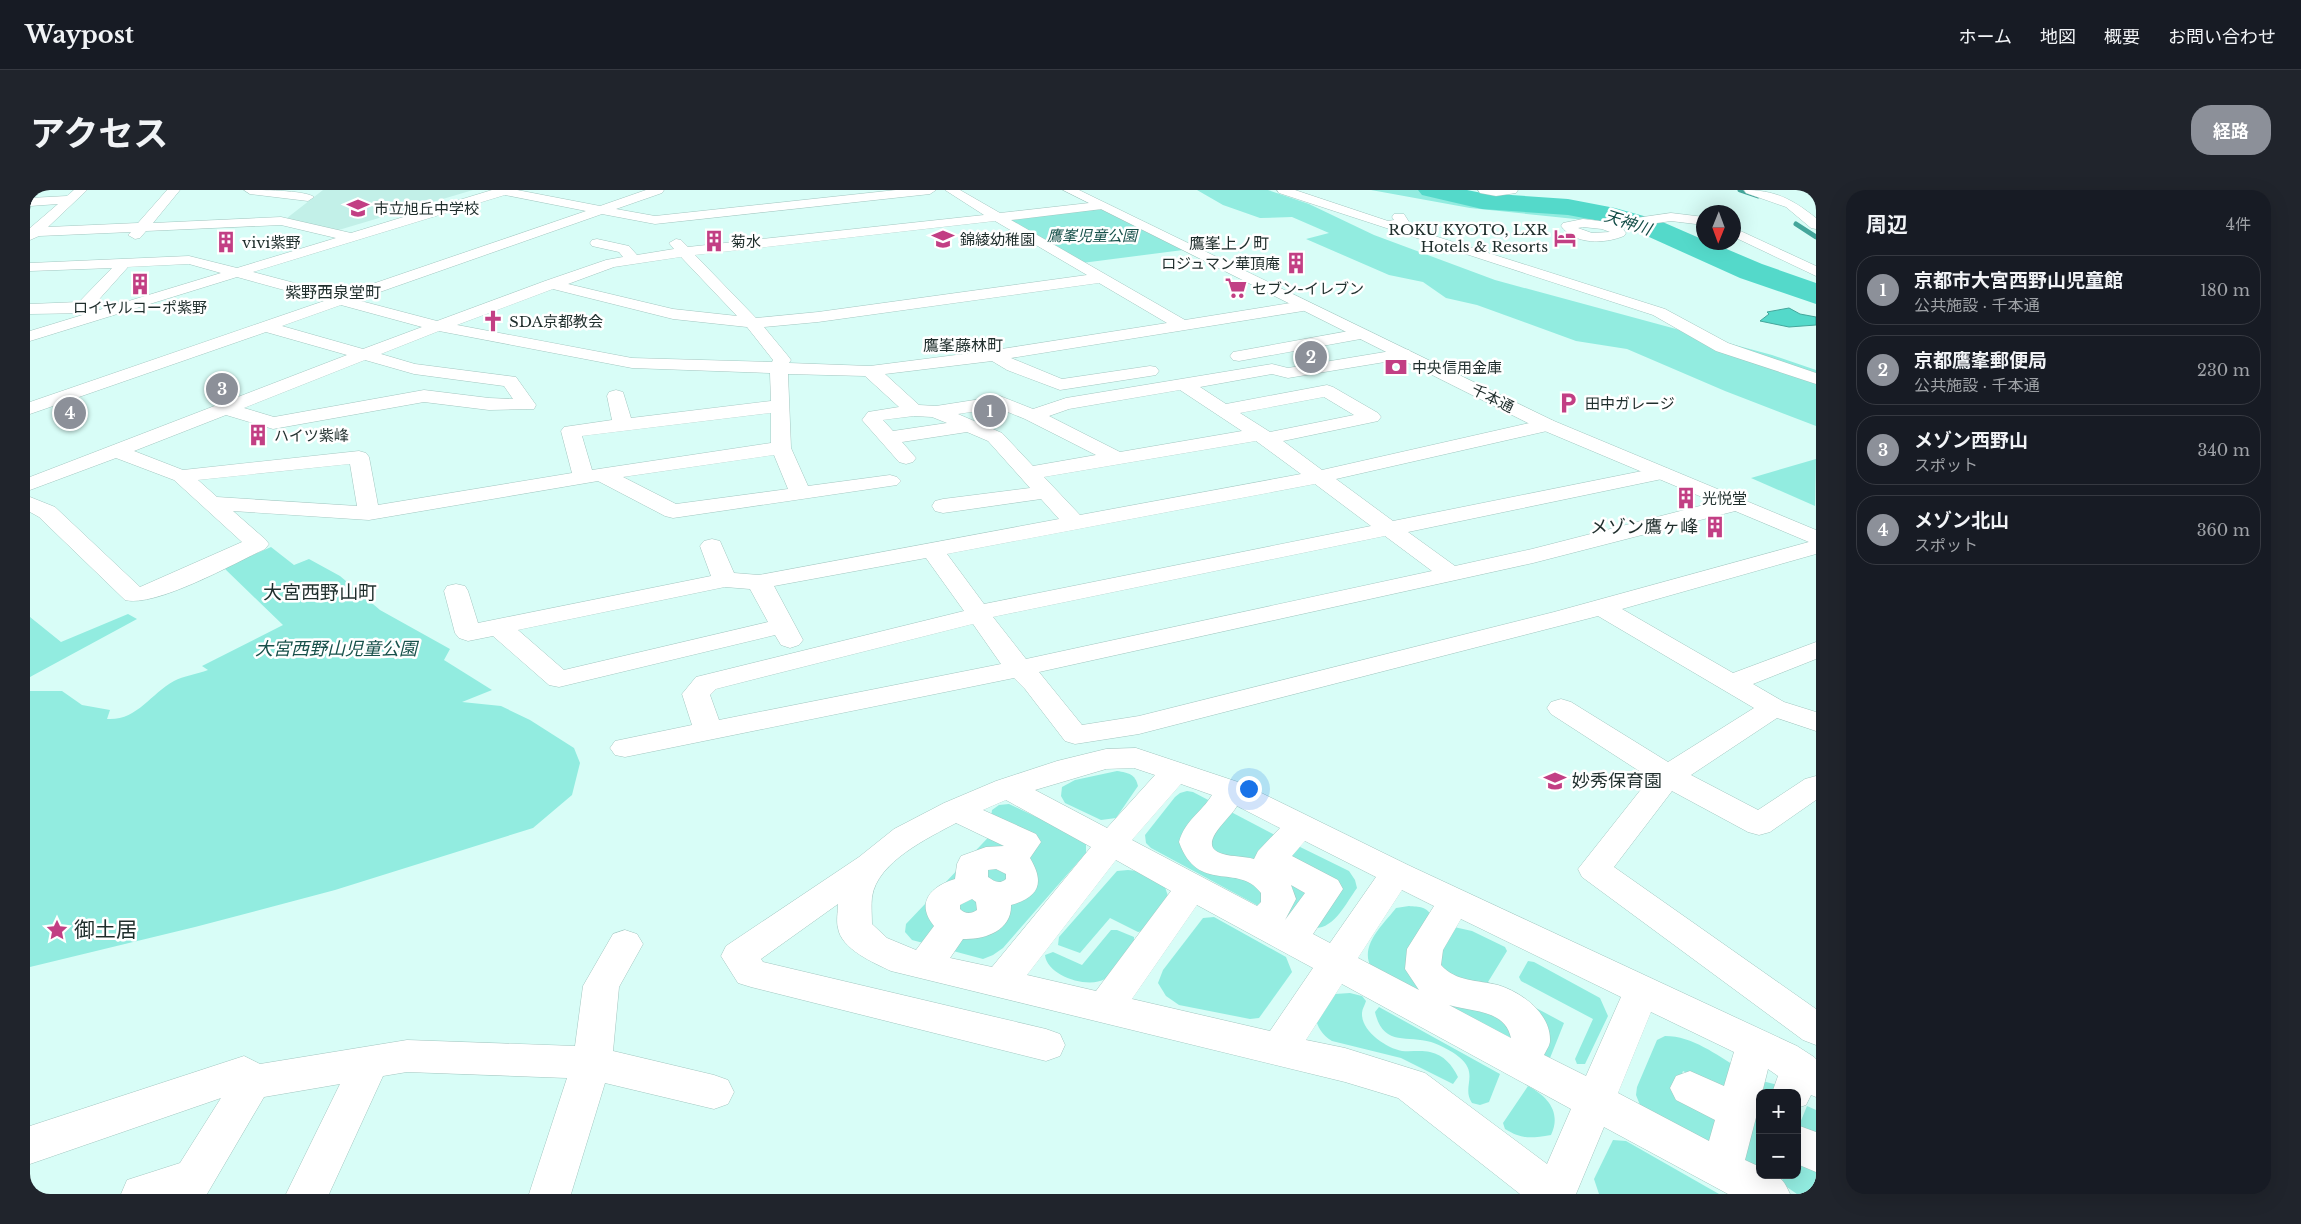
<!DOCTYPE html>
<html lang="ja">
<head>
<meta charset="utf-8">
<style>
	:root { --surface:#171b24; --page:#20242c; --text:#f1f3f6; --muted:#9ea1a6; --line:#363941; --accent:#8c9099 }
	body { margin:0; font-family:"Libre Baskerville","Noto Sans JP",serif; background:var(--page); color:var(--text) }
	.controls { position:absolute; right:15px; bottom:15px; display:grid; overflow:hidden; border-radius:10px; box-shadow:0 5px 20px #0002 }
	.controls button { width:45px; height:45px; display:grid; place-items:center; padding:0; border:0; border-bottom:1px solid var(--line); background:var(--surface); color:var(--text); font:25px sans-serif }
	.compass { position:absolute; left:1666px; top:15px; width:45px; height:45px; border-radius:50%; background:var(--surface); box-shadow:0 5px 20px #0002; rotate:181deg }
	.you { position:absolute; left:1218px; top:598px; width:18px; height:18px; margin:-12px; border:4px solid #fff; border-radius:50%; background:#1a73e8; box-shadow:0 0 0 8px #1a73e833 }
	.badge { display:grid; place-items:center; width:32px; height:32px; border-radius:50%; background:var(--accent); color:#fff; font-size:16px; font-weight:700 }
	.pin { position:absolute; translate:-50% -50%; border:2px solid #fff; box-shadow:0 1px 5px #0006 }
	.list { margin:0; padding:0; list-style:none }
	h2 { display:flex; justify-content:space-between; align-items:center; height:65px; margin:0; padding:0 20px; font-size:21px }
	h2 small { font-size:16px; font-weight:400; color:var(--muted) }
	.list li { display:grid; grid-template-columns:32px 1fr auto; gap:15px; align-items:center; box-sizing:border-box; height:70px; margin:0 10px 10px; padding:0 10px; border:1px solid var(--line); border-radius:20px }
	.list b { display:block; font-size:19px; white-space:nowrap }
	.list p { margin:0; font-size:16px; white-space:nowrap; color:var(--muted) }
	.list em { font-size:16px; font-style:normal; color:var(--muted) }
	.map { position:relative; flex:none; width:1786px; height:1004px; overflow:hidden; border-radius:20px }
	header { display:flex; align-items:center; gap:30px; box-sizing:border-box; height:70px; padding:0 25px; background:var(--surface); border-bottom:1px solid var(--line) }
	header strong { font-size:24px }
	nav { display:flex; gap:28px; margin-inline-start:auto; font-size:18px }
	.intro { display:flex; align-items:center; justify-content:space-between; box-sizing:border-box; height:120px; padding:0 30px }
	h1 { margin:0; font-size:35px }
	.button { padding:12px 22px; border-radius:20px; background:var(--accent); color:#fff; font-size:18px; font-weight:700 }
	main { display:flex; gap:30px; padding:0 30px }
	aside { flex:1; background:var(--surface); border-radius:20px; box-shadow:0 5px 20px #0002 }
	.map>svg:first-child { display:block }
	.built { fill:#c2f0e8 }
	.green { fill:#92ece0 }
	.water { fill:#54d9ca; stroke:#44a69b }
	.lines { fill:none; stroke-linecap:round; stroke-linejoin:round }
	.stream { stroke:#44a69b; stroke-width:5 }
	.river { fill:#54d9ca; fill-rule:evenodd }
	.minor-casing { stroke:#a3c7c1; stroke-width:1 }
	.major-casing { stroke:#a3c7c1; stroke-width:1 }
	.minor { fill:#fff; fill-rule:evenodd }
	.major { fill:#fff; fill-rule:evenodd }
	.labels { text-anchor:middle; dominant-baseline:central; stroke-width:5; stroke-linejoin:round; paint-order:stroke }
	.far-poi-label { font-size:15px; fill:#1f2e2c; stroke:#fff; text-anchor:start }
	.far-park-label { font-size:15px; font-style:italic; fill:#18514b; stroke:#fff }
	.far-street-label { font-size:15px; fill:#1f2e2c; stroke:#fff }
	.far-water-label { font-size:16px; font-style:italic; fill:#124c46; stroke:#fff }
	.far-neighbourhood-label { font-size:16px; fill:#1f2e2c; stroke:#fff }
	.poi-label { font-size:18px; fill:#1f2e2c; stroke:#fff; text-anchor:end }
	.park-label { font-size:18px; font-style:italic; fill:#18514b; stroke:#fff }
	.neighbourhood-label { font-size:19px; fill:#1f2e2c; stroke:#fff }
	.near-poi-label { font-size:21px; fill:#1f2e2c; stroke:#fff; text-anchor:start }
</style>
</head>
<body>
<header>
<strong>Waypost</strong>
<nav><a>ホーム</a><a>地図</a><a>概要</a><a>お問い合わせ</a></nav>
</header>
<div class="intro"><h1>アクセス</h1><a class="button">経路</a></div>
<main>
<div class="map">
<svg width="1786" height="1004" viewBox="0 0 1786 1004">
	<rect width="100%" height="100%" fill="#d8fdf7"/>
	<!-- built -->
	<polygon class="built" points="293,0 443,0 302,42 257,28"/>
	<!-- green -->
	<g class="green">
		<polygon points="1167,0 1238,0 1279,14 1344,45 1465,90 1742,165 1786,180 1786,236 1695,201 1597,159 1546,151 1447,115 1416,108 1393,92 1359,85 1276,49 1299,43 1262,27 1230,28 1193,15"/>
		<polygon points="1341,0 1392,0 1448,12 1535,18 1565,28 1555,30 1440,18"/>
		<polygon points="1061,19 1073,20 1153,60 1052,73 978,29"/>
		<polygon points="1786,269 1785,316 1721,288"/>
		<path d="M241 357 264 375 279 369 310 386 350 420 420 459 414 470 462 500 432 512 471 516 500 530 544 558 550 573 542 605 503 638 305 700 165 737 0 777V501H32L52 515 80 520 77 529C107 531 120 504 144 491 153 486 167 484 178 480L172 476 253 435 194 378Z"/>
		<polygon points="98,424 107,429 0,487 0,427 31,452"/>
		<path d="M1087 581C1099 583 1105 584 1108 596L1086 628 1071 630 1035 613 1031 606 1032 597 1045 590Z"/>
		<polygon points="1157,601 1163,602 1245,645 1281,698 1260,733 1121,658 1116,653 1115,645 1145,607 1150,603"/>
		<polygon points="979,614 1044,645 1056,654 1056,663 973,758 963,765 953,769 882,750 875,742 876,734 970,635 961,628 962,620 969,615"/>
		<path d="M1262 653 1319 681 1325 690 1327 698C1316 713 1304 740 1283 738L1310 700 1250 669Z"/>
		<polygon points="1098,680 1107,681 1135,697 1138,706 1113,741 1108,742 1080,728 1050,763 1028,755 1029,747 1087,681"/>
		<path d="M1379 716C1389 717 1397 716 1402 727L1380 767 1469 818 1485 852 1341 777C1329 755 1354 734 1366 718Z"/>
		<polygon points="1184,727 1256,767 1262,782 1229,828 1220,829 1149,815 1136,806 1128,793 1133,780 1173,728"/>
		<polygon points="1424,737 1442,741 1475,757 1477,761 1458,792 1534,833 1520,868 1512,867 1515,847 1414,790 1406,762"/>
		<path d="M1081 740H1087L1104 747V753C1096 764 1086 782 1075 789 1058 799 1017 786 1015 765L1023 762 1052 775Z"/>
		<polygon points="1498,771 1504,772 1570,808 1578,826 1555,874 1547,874 1545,869 1563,829 1491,791 1489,787"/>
		<path d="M1320 803 1332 806 1336 811C1335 815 1332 819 1332 823 1331 841 1356 858 1372 861 1381 862 1391 860 1400 862 1414 865 1422 875 1428 887L1423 894 1371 868 1302 851C1292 845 1287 837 1285 825L1305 804Z"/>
		<path d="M1349 817 1470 884 1459 912 1450 915 1442 913C1431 897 1450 884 1429 867 1422 861 1410 855 1401 852 1377 845 1353 857 1345 822Z"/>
		<path d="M1635 846C1663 846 1686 865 1709 878L1697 903 1653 881 1645 903 1691 924 1678 955 1610 915 1606 905 1607 897 1627 850Z"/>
		<polygon points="1736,892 1744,894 1749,898 1750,903 1730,903 1730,964 1725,978 1714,972 1731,893"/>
		<path d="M1498 896C1517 906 1532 922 1521 945 1501 948 1493 950 1475 939L1473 933Z"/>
		<polygon points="1777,916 1786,920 1786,953 1768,938"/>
		<polygon points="1583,950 1596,951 1689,1004 1569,1004 1564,989"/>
		<polygon points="1767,964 1786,974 1786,1004 1767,1004 1751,993 1754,985 1767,985"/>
	</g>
	<!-- water -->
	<polygon class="water" points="1759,118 1770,124 1786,127 1786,135 1759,137 1730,131 1739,124 1737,122"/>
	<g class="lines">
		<!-- stream -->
		<g class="stream">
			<polyline points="1710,0 1728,6"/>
			<polyline points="1766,34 1786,47"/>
		</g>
		<!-- river -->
		<polygon class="river" points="1388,0 1437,0 1452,3 1538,9 1585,18 1628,30 1674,50 1674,52 1680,52 1732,74 1786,93 1786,114 1710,88 1608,42 1580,33 1538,25 1452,19 1392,5"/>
		<!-- minor casing -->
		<g class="minor-casing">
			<g id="minor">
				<path d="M44 0H57L18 37 108 33 137 0H150L123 33 251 27 321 43 462 0H487L570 16 616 0H634L632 3 586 19 625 26 866 0H906L900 4 625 34 572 24 327 110 407 131 515 91 576 70 593 67 589 62 562 56 560 53 562 50 567 49 599 56 607 65 644 59 639 53 646 49 651 50 658 57 954 25 915 0H930L970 23 1068 12 1074 16 1072 19 981 30 1155 130 1273 111 1279 113 1281 116 1279 119 1273 121 981 168 1032 189 1120 176 1126 177 1129 181 1126 185 1120 186 1030 200 977 180 962 171 855 184 889 215 906 216 970 206 1003 219 1036 208 1242 174 1258 178 1373 159 1379 160 1382 164 1379 168 1258 188 1242 184 1170 197 1196 214 1297 195 1303 197 1348 223 1351 227 1348 231 1253 251 1292 280 1517 229 1524 231 1527 235 1524 239 1517 241 1306 289 1363 331 1632 277 1639 279 1642 283 1639 287 1632 289 1378 342 1425 376 1502 359 1705 307 1713 309 1716 314 1713 319 1503 373 1009 482 1052 535 1109 526 1524 422 1786 350V364L1592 419 1703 483 1786 452V469L1723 494 1754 512 1786 522V541L1747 528 1661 585 1728 620 1775 589 1786 586V610L1740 642 1729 645 1718 642 1642 601 1584 677 1786 819V855L1773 850 1552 687 1548 679 1620 588 1521 524 1517 518 1521 512 1531 509 1541 512 1638 572 1724 518 1568 426 1109 544 1045 554 1035 551 995 499 984 488 595 567 585 565 580 558 585 551 662 535 652 504 666 487 934 421 896 368 744 396 773 450 769 455 760 458 751 455 745 445 529 497 519 495 463 446 438 451 429 448 425 443 414 401 417 396 426 394 435 396 438 401 448 433 681 386 670 356 674 351 682 349 690 351 704 383 729 385 1029 329 1011 309 913 323 905 321 902 316 905 311 913 309 1000 298 958 251 937 242 872 252 886 268 883 272 876 274 869 272 832 230 838 222 869 217 835 186 758 184 761 258 778 296 860 285 867 287 871 291 867 295 643 328 635 326 568 291 339 330 203 321 235 349 239 354 235 359C205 373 125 418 95 410L9 327 0 322V307L25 317 110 397 212 352 144 290 86 268 0 300V287L317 165 236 142 0 224V212L294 111 207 87 0 151V141L59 123 0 124V114L49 112 82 78 0 81V73L159 66 207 78 306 48 251 35 116 41 110 48 105 49 98 45 101 42 9 46 0 50V38L28 14 0 16V8L37 6ZM475 5 556 21 310 105 223 82ZM965 31 1057 85 788 122 726 128 665 65ZM651 67 707 126 643 119 538 94 584 77ZM159 74 191 83 69 120 68 116 64 115 98 77ZM1069 93 1137 133 965 160 840 176 759 173 761 170 758 166 734 137 788 132ZM523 99 643 129 717 137 743 170 742 172 602 168 427 135ZM311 115 392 137 333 159 252 136ZM409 141 602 178 740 183 741 211 601 228 593 202 586 200 579 202 577 206 582 230 534 237 531 241 542 283 348 315 339 267 336 263 329 261 153 280 104 261 196 225 243 239 394 212 459 220 504 219 506 215 486 187 385 174 351 164ZM335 170 384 184 474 196 483 209 459 208 394 200 244 227 214 218ZM1150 200 1212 241 1090 262 1019 226 1039 219ZM1294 207 1324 225 1240 242 1210 223ZM968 218 995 229 1066 265 1003 276 972 243 928 224ZM741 223V253L562 280 552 246ZM884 226 902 227 917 233 863 241 853 230ZM1226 251 1271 284 1050 325 1014 287ZM744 265 758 299 646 314 593 287ZM320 274 327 316 187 307 168 290ZM1285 294 1341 336 954 414 917 364ZM1355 346 1402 381 996 469 963 427ZM695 397 720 399 738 432 534 480 488 440ZM943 434 971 474 689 530 680 505 686 499Z"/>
				<path d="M214 0C228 0 275 0 284 7L278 11 220 4Z"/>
				<polygon points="1247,0 1265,0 1358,31 1364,30 1362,27 1364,24 1374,24 1379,32 1373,36 1635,119 1698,153 1786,183 1786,194 1686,161 1623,125 1249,3"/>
				<polygon points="1448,0 1488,0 1486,3 1466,6 1450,3"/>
				<path d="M1714 0C1745 0 1762 9 1786 28V39L1781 38 1756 17 1716 3Z"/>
				<path d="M1641 23 1674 27V35L1641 31 1592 38 1596 43 1594 46C1574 54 1545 55 1531 36L1533 33 1553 29 1578 32ZM1553 37 1572 39 1580 42 1562 43 1548 38Z"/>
				<polygon points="1704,38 1786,76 1786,86 1704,47"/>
				<polygon points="1330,139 1336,140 1338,144 1336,148 1209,171 1203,170 1200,166 1203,162 1209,161"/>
				<path d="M1106 558 1211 593 1378 675 1767 856 1784 867 1786 869V907L1781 905 1776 915 1767 918V903H1742L1748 886 1738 879 1732 903H1730V912L1715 970 1730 977V985C1749 985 1752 986 1760 1004H1698L1574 937 1546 1004H1490L1368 908 1315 892 861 781C844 773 811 759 808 738 806 731 808 722 808 714L731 769 733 772 1016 839 1030 844 1035 855 1030 866 1016 871 721 797 708 793 691 766 696 756 829 667 864 639 914 613 966 591 1027 571 1076 559ZM1104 578 1125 585 1077 638 1005 600 1076 579ZM1151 594 1182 605C1171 623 1155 630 1149 652 1168 705 1208 672 1231 703V712L1227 716 1102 650ZM976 610 1061 657 962 777 920 768 933 749C954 750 982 741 981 715 1009 707 1015 693 1000 668L1011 652 1006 644 953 620ZM1207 616 1250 638 1228 661 1224 669C1214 666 1203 667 1193 664 1164 656 1200 629 1207 616ZM926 633 974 656 956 657 931 666 927 674 925 689C901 696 885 713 904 736L886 760 857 748 842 734C842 726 841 716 842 707 847 672 898 648 926 633ZM1275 651 1346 687 1300 753 1283 744 1313 699 1308 690 1262 666ZM1086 670 1141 701 1066 801 997 785ZM966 679 976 684V689C969 695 964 691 958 687V680ZM1261 695 1275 703 1255 730 1266 709ZM1372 700 1404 716 1377 759 1375 779 1389 800 1328 768ZM942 709 946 712 947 720C941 724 935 724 930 719V715ZM1167 715 1283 778 1240 841 1102 809ZM1431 729 1591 807 1556 886 1514 865C1516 861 1520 855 1520 851 1521 823 1491 802 1468 795 1448 790 1426 792 1411 775L1413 760ZM1312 794 1541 919 1517 974 1395 883 1315 858 1276 850ZM1419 815C1441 822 1475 819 1481 848ZM1621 822 1704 862 1694 896 1660 881 1646 886 1640 898 1646 910 1685 930 1679 951 1588 903Z"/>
				<polygon points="595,740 607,744 613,754 589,797 583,861 684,885 698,890 704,902 698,914 684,919 575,893 541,1004 499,1004 537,888 377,882 353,886 299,1004 256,1004 310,894 234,907 177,1004 91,1004 97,990 150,973 191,908 0,974 0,936 214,866 230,874 377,850 545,856 553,796 583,744"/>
				<polygon points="1767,935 1786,942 1786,982 1767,974"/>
			</g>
		</g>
		<!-- major casing -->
		<g class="major-casing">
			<polygon id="major" points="1033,0 1049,0 1524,231 1786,340 1786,355 1510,239"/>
		</g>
		<!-- minor -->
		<use href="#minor" class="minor"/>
		<!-- major -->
		<use href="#major" class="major"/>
	</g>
	<!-- icons -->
	<defs>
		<g id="school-bare" transform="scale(1.725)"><path d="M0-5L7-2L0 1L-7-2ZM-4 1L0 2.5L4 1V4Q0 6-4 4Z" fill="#c23f84" stroke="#fff" stroke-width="2.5" paint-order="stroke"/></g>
		<g id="hotel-bare" transform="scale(1.725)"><path d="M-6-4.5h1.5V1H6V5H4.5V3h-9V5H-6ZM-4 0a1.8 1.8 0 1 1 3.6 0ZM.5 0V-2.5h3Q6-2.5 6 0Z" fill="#c23f84" stroke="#fff" stroke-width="2.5" paint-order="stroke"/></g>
		<g id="building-bare" transform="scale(1.725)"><path d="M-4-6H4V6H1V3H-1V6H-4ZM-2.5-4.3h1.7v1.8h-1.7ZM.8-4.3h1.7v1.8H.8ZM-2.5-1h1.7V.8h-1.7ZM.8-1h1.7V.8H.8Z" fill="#c23f84" stroke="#fff" stroke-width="2.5" paint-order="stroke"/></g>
		<g id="supermarket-bare" transform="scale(1.725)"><path d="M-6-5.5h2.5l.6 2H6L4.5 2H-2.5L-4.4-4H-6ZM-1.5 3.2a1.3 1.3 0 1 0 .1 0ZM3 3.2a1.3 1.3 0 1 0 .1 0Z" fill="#c23f84" stroke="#fff" stroke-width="2.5" paint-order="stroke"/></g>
		<g id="church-bare" transform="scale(1.725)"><path d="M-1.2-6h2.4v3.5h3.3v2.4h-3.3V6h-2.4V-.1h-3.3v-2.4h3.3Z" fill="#c23f84" stroke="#fff" stroke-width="2.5" paint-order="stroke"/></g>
		<g id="bank-bare" transform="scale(1.725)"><path d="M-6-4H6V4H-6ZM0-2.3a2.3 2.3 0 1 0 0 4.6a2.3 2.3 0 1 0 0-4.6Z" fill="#c23f84" stroke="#fff" stroke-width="2.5" paint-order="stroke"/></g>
		<g id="parking-bare" transform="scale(1.725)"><path d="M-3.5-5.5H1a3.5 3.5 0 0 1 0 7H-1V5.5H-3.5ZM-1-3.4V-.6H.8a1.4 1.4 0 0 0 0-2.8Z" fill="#c23f84" stroke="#fff" stroke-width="2.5" paint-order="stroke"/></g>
		<g id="sight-bare" transform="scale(1.725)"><path d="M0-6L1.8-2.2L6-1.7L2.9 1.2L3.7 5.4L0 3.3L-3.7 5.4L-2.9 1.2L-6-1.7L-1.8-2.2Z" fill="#c23f84" stroke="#fff" stroke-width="2.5" paint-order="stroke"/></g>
	</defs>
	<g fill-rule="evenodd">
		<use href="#school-bare" x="328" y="18"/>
		<use href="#hotel-bare" x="1535" y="48"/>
		<use href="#school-bare" x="913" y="49"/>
		<use href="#building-bare" x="684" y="51"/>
		<use href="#building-bare" x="196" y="52"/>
		<use href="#building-bare" x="1266" y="73"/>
		<use href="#building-bare" x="110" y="94"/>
		<use href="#supermarket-bare" x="1206" y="98"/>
		<use href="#church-bare" x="463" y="131"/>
		<use href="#bank-bare" x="1366" y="177"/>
		<use href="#parking-bare" x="1538" y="213"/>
		<use href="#building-bare" x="228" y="245"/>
		<use href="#building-bare" x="1656" y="308"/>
		<use href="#building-bare" x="1685" y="337"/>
		<use href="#school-bare" x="1525" y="591"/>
		<use href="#sight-bare" x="27" y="740"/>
	</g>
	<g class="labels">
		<!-- far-poi labels -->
		<g class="far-poi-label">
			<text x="344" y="18">市立旭丘中学校</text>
			<text x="1518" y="39" text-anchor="end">ROKU KYOTO, LXR<tspan x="1518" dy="17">Hotels &amp; Resorts</tspan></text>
			<text x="930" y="49">錦綾幼稚園</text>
			<text x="701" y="51">菊水</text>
			<text x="212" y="52">vivi紫野</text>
			<text x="1250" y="73" text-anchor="end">ロジュマン華頂庵</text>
			<text x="1222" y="98">セブン-イレブン</text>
			<text x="110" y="117" text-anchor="middle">ロイヤルコーポ紫野</text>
			<text x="479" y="131">SDA京都教会</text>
			<text x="1382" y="177">中央信用金庫</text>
			<text x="1555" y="213">田中ガレージ</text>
			<text x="244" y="245">ハイツ紫峰</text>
			<text x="1672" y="308">光悦堂</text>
		</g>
		<!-- far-park labels -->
		<g class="far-park-label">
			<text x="1062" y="45">鷹峯児童公園</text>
		</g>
		<!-- far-street labels -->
		<g class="far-street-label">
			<text transform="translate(1463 208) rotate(26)">千本通</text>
		</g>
		<!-- far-water labels -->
		<g class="far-water-label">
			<text transform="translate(1598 32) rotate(18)">天神川</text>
		</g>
		<!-- far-neighbourhood labels -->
		<g class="far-neighbourhood-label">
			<text x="1199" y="53">鷹峯上ノ町</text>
			<text x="303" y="102">紫野西泉堂町</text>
			<text x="933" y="155">鷹峯藤林町</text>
		</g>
		<!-- poi labels -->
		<g class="poi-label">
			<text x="1668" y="337">メゾン鷹ヶ峰</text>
			<text x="1542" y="591" text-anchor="start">妙秀保育園</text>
		</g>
		<!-- park labels -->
		<g class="park-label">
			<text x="306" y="459">大宮西野山児童公園</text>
		</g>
		<!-- neighbourhood labels -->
		<g class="neighbourhood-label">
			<text x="290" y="402">大宮西野山町</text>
		</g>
		<!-- near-poi labels -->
		<g class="near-poi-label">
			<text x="44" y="740">御土居</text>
		</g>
	</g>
</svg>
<div class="controls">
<button>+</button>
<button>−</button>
</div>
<svg class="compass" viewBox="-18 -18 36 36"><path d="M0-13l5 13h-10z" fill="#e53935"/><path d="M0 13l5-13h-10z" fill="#9ea1a6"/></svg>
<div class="you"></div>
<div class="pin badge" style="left:960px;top:221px">1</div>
<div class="pin badge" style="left:1281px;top:167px">2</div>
<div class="pin badge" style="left:192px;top:199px">3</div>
<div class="pin badge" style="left:40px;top:223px">4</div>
</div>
<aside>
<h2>周辺<small>4件</small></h2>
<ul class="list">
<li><span class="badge">1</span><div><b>京都市大宮西野山児童館</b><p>公共施設 · 千本通</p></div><em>180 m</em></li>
<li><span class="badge">2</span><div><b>京都鷹峯郵便局</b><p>公共施設 · 千本通</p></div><em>230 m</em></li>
<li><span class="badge">3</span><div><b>メゾン西野山</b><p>スポット</p></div><em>340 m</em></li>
<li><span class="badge">4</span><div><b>メゾン北山</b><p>スポット</p></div><em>360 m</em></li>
</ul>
</aside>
</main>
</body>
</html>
